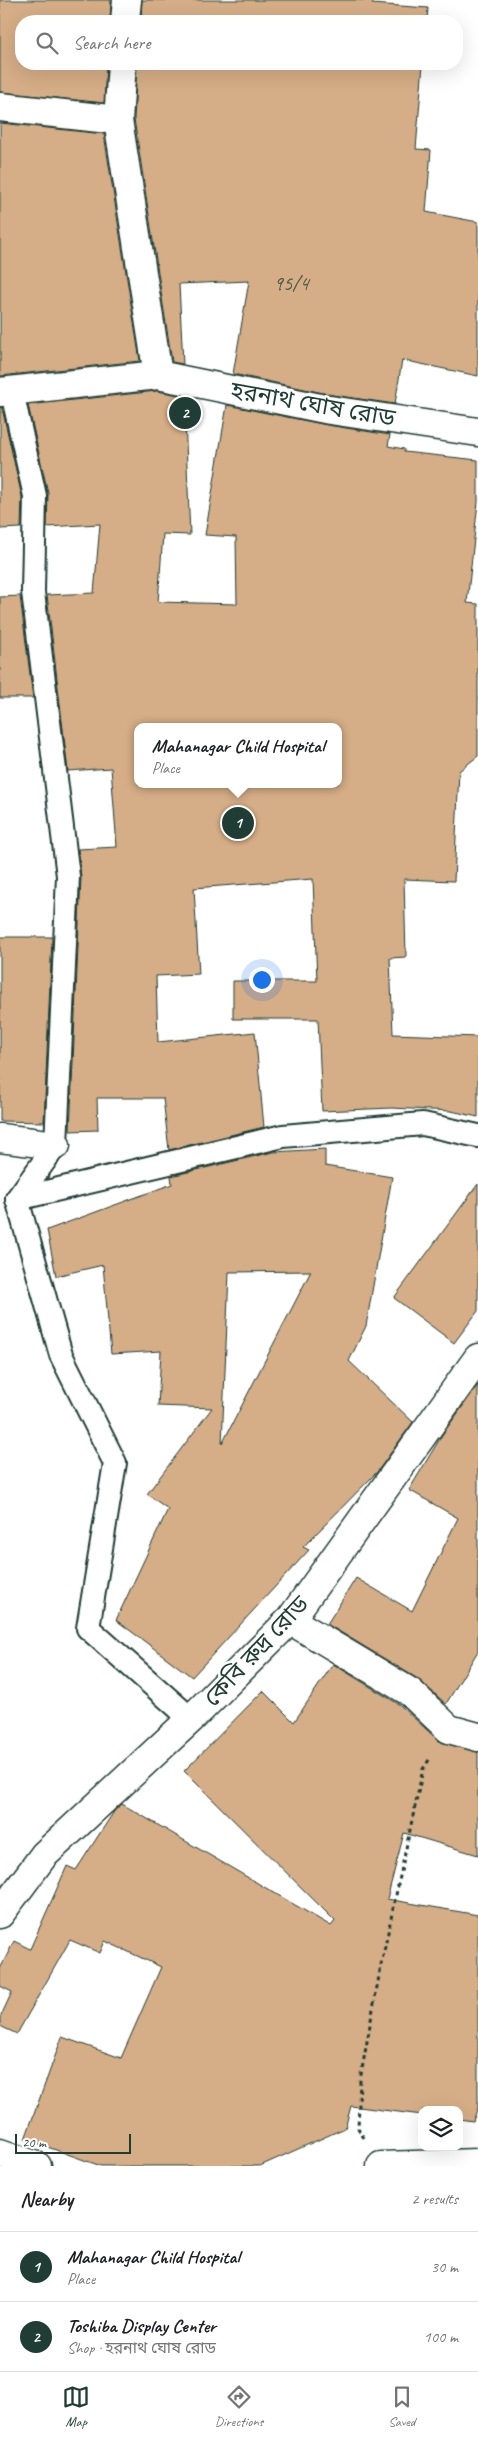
<!DOCTYPE html>
<html lang="en">
<head>
<meta charset="utf-8">
<style>
	:root { --surface:#fff; --page:#f2f2f2; --text:#202124; --muted:#757577; --line:#e0e0e0; --accent:#1f3d34 }
	body { margin:0; font-family:Caveat,"Noto Sans Bengali",sans-serif; background:var(--page); color:var(--text) }
	.controls { position:absolute; right:15px; bottom:15px; display:grid; overflow:hidden; border-radius:10px; box-shadow:0 5px 20px #0002 }
	.controls button { width:45px; height:45px; display:grid; place-items:center; padding:0; border:0; border-bottom:1px solid var(--line); background:var(--surface); color:var(--text); font:25px sans-serif }
	.scale { position:absolute; left:15px; bottom:12px; width:116px; box-sizing:border-box; padding-left:5px; border:2px solid #1f3d34; border-top:0; font-size:14px; line-height:18px; white-space:nowrap; color:#1f3d34; -webkit-text-stroke:4px #fff; paint-order:stroke }
	.you { position:absolute; left:261px; top:979px; width:18px; height:18px; margin:-12px; border:4px solid #fff; border-radius:50%; background:#1a73e8; box-shadow:0 0 0 8px #1a73e833 }
	.badge { display:grid; place-items:center; width:32px; height:32px; border-radius:50%; background:var(--accent); color:#fff; font-size:16px; font-weight:700 }
	.pin { position:absolute; translate:-50% -50%; border:2px solid #fff; box-shadow:0 1px 5px #0006 }
	.popup { position:absolute; left:134px; top:723px; width:208px; height:65px; box-sizing:border-box; display:grid; place-content:center; border-radius:10px; background:var(--surface); filter:drop-shadow(0 1px 4px #0005); font-size:16px; white-space:nowrap; color:var(--muted) }
	.popup b { font-size:19px; color:var(--text) }
	.popup::after { content:''; position:absolute; left:50%; top:100%; margin-left:-10px; border:10px solid transparent; border-top-color:var(--surface) }
	.list { margin:0; padding:0; list-style:none }
	h2 { display:flex; justify-content:space-between; align-items:center; height:65px; margin:0; padding:0 20px; font-size:21px }
	h2 small { font-size:16px; font-weight:400; color:var(--muted) }
	.list li { display:grid; grid-template-columns:32px 1fr auto; gap:15px; align-items:center; box-sizing:border-box; height:70px; padding:0 20px; border-top:1px solid var(--line) }
	.list b { display:block; font-size:19px; white-space:nowrap }
	.list p { margin:0; font-size:16px; white-space:nowrap; color:var(--muted) }
	.list em { font-size:16px; font-style:normal; color:var(--muted) }
	.icon { flex:none; width:28px; height:28px; fill:none; stroke:currentColor; stroke-width:2; stroke-linecap:round; stroke-linejoin:round }
	.map { position:relative; flex:none; width:478px; height:2166px; overflow:hidden }
	.search { position:absolute; background:var(--surface); box-shadow:0 5px 20px #0002; left:15px; right:15px; top:15px; height:55px; display:flex; align-items:center; gap:12px; box-sizing:border-box; padding:0 18px; border-radius:20px; color:var(--muted); font-size:19px }
	.sheet { height:205px; background:var(--surface) }
	nav { display:flex; justify-content:space-around; align-items:center; box-sizing:border-box; height:70px; border-top:1px solid var(--line); background:var(--surface); font-size:14px; color:var(--muted) }
	nav a { display:grid; justify-items:center; gap:2px }
	nav .on { color:var(--accent) }
	.map>svg:first-child { display:block }
	.building { fill:#d5ad86; stroke:#1f3d34; fill-rule:evenodd }
	.lines { fill:none; stroke-linecap:round; stroke-linejoin:round }
	.lane-casing { stroke:#1f3d34; stroke-width:26 }
	.street-casing { stroke:#1f3d34; stroke-width:31 }
	.path { stroke:#1f3d34; stroke-width:3; stroke-dasharray:4 4; stroke-linecap:butt }
	.lane { stroke:#fff; stroke-width:22 }
	.street { stroke:#fff; stroke-width:28 }
	.labels { text-anchor:middle; dominant-baseline:central; stroke-width:5; stroke-linejoin:round; paint-order:stroke }
	.number-label { font-size:21px; fill:#4c5948 }
	.street-label { font-size:24px; fill:#1f3d34; stroke:#fff }
</style>
</head>
<body>
<div class="map">
<svg width="478" height="2166" viewBox="0 0 478 2166">
	<rect width="100%" height="100%" fill="#fff"/>
	<filter id="ink" filterUnits="userSpaceOnUse"><feTurbulence type="fractalNoise" baseFrequency=".02" numOctaves="2"/><feDisplacementMap in="SourceGraphic" scale="10" xChannelSelector="R" yChannelSelector="G"/><feConvolveMatrix kernelMatrix="1 2 1 2 8 2 1 2 1" color-interpolation-filters="sRGB"/></filter>
	<g filter="url(#ink)">
		<!-- building -->
		<g class="building">
			<polygon points="0,0 111,0 110,21 21,21 21,64 106,64 104,103 0,92"/>
			<polygon points="142,0 373,0 372,4 428,8 427,21 141,21"/>
			<polygon points="137,64 423,64 416,149 431,150 426,212 478,222 478,376 402,360 395,404 333,395 233,374 249,281 179,284 183,364 172,362 134,119"/>
			<polygon points="0,123 104,134 140,361 0,376"/>
			<path d="M157 391 184 396 190 535 163 534 158 602 237 604 236 537 205 535 227 405 327 425 390 435 388 446 404 449V452L478 460V502L467 603 478 604V756L459 771 454 881 404 879 406 957 390 958 393 1034 478 1037V1117L451 1111 392 1108 322 1111 318 1019H233V981H317L313 879 194 888 199 974 156 976 158 1042 255 1032 264 1127 169 1150 163 1098H97L98 1130 70 1131 81 877 78 849 117 847 111 768 68 771 47 595 94 593 100 524 47 527 48 493 28 405ZM138 727H338V784H138Z"/>
			<polygon points="0,407 2,408 22,497 21,528 0,529"/>
			<polygon points="20,596 33,698 0,698 0,597"/>
			<polygon points="0,937 52,937 44,1122 0,1121"/>
			<path d="M325 1149V1166L392 1177 366 1326 349 1361 413 1422 377 1472 303 1547 309 1550 192 1677 116 1620 168 1509 147 1494 212 1408 158 1406 161 1351 111 1354 103 1265 56 1276 47 1230 172 1184 171 1176 273 1152ZM311 1271 222 1444 229 1272Z"/>
			<polygon points="478,1184 478,1311 454,1343 394,1298"/>
			<polygon points="478,1385 478,1651 446,1704 418,1679 327,1624 356,1578 412,1611 458,1518 409,1490 442,1435"/>
			<polygon points="333,1664 400,1705 439,1741 478,1752 478,1855 404,1833 387,1899 478,1915 478,2107 473,2121 459,2119 459,2110 422,2110 422,2115 351,2106 345,2128 260,2166 101,2166 25,2139 62,2037 121,2058 161,1967 105,1941 100,1953 70,1940 17,2034 0,2026 0,2018 12,1992 0,1986 0,1969 14,1941 30,1949 67,1866 76,1870 115,1810 122,1804 331,1926 335,1921 184,1771 263,1691 294,1722"/>
		</g>
		<g class="lines">
			<!-- lane casing -->
			<g class="lane-casing">
				<g id="lane">
					<polyline points="12,392 35,496 33,592 68,876 56,1145 17,1199"/>
					<polyline points="17,1199 61,1355 115,1463 88,1628 191,1719"/>
					<polyline points="17,1199 283,1136 423,1124 478,1136"/>
				</g>
			</g>
			<!-- street casing -->
			<g class="street-casing">
				<g id="street">
					<polyline points="125,21 127,0"/>
					<polyline points="122,64 118,120 158,375"/>
					<polyline points="0,107 118,120"/>
					<polyline points="0,392 158,375 330,410 478,432"/>
					<polyline points="0,1138 56,1145"/>
					<polyline points="290,1620 410,1692 449,1729 478,1737"/>
					<polyline points="0,1914 44,1855 191,1719 290,1620 478,1358"/>
					<polyline points="0,2153 37,2166"/>
					<polyline points="381,2166 478,2163"/>
				</g>
			</g>
			<!-- path -->
			<polyline class="path" points="364,2138 358,2128 360,2080 381,1965 423,1769 431,1757"/>
			<!-- lane -->
			<use href="#lane" class="lane"/>
			<!-- street -->
			<use href="#street" class="street"/>
		</g>
	</g>
	<g class="labels">
		<!-- number labels -->
		<g class="number-label">
			<text x="291" y="283">95/4</text>
		</g>
		<!-- street labels -->
		<g class="street-label">
			<text transform="translate(313 404) rotate(10)">হরনাথ ঘোষ রোড</text>
			<text transform="translate(256 1651) rotate(-47)">কেবি রুদ্র রোড</text>
		</g>
	</g>
</svg>
<div class="controls">
<button><svg class="icon" aria-label="layers" viewBox="0 0 24 24"><path d="M12 4l9 5-9 5-9-5zM3 14l9 5 9-5"/></svg></button>
</div>
<div class="scale">20 m</div>
<div class="you"></div>
<div class="pin badge" style="left:238px;top:823px">1</div>
<div class="popup"><b>Mahanagar Child Hospital</b>Place</div>
<div class="pin badge" style="left:185px;top:413px">2</div>
<div class="search"><svg class="icon" aria-label="search" viewBox="0 0 24 24"><circle cx="10" cy="10" r="6"/><path d="M15 15l6 6"/></svg>Search here</div>
</div>
<section class="sheet">
<h2>Nearby<small>2 results</small></h2>
<ul class="list">
<li><span class="badge">1</span><div><b>Mahanagar Child Hospital</b><p>Place</p></div><em>30 m</em></li>
<li><span class="badge">2</span><div><b>Toshiba Display Center</b><p>Shop · হরনাথ ঘোষ রোড</p></div><em>100 m</em></li>
</ul>
</section>
<nav>
<a class="on"><svg class="icon" aria-label="map" viewBox="0 0 24 24"><path d="M3 6l6-2 6 2 6-2v14l-6 2-6-2-6 2zM9 4v14M15 6v14"/></svg>Map</a>
<a><svg class="icon" aria-label="directions" viewBox="0 0 24 24"><path d="M12 3l9 9-9 9-9-9zM9 14v-3h6M13 9l2 2-2 2"/></svg>Directions</a>
<a><svg class="icon" aria-label="saved" viewBox="0 0 24 24"><path d="M7 4h10v16l-5-4-5 4z"/></svg>Saved</a>
</nav>
</body>
</html>
